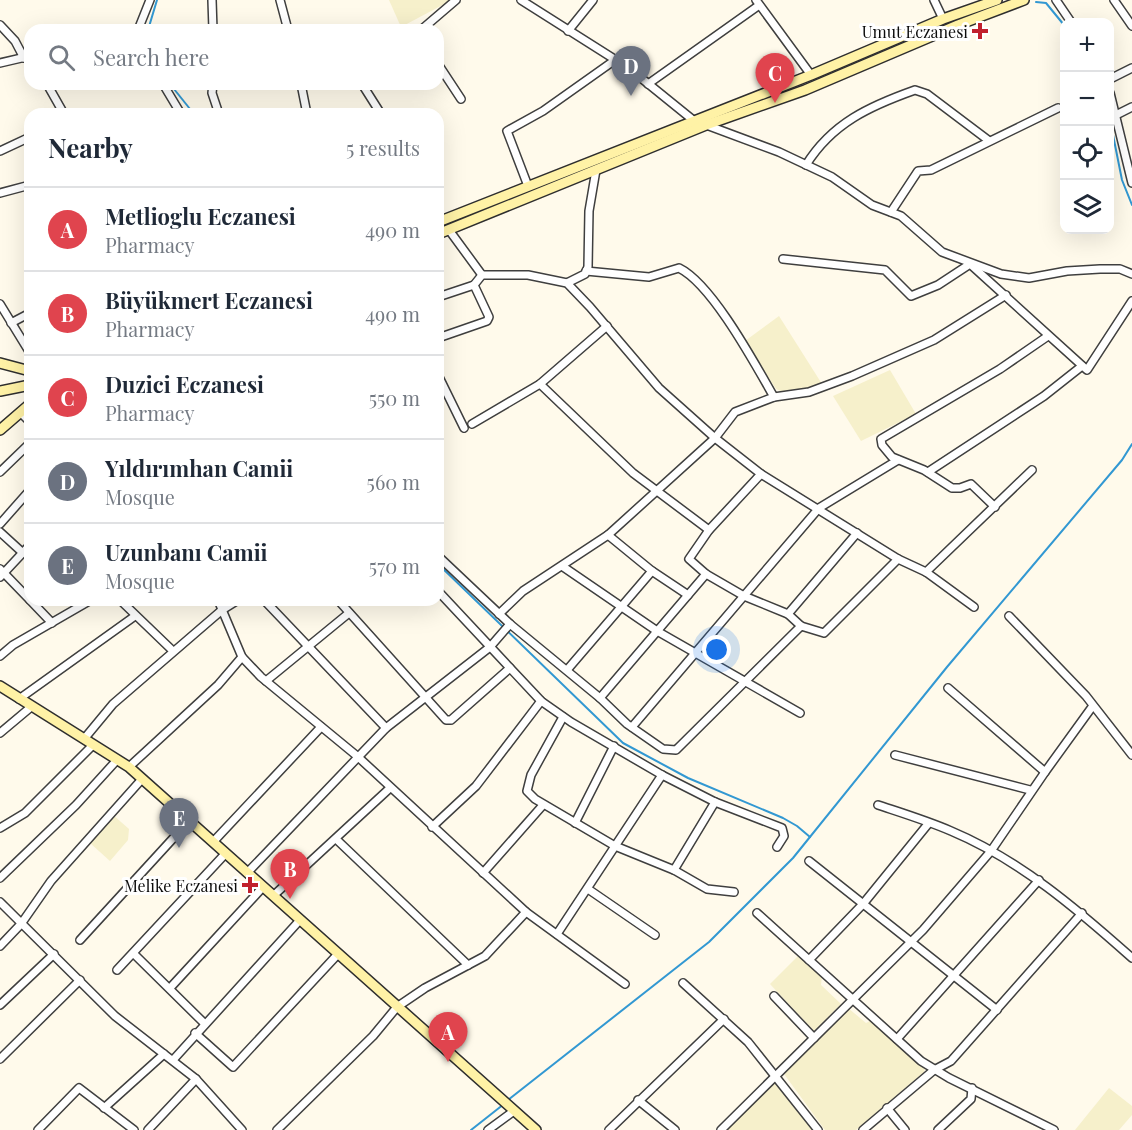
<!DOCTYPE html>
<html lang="en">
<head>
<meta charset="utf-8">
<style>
	:root { --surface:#fff; --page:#f2f2f3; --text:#1f2937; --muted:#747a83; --line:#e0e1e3; --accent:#c1202d }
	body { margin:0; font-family:"Playfair Display",serif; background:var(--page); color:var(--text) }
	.controls { position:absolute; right:18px; top:18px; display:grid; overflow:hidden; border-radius:12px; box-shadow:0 6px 24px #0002 }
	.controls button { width:54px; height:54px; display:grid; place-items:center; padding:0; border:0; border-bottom:2px solid var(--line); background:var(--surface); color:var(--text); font:30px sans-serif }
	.you { position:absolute; left:717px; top:650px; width:21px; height:21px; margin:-15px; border:4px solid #fff; border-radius:50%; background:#1a73e8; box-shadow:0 0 0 9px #1a73e833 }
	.badge { display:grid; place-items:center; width:39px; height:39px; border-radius:50%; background:var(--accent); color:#fff; font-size:20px; font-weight:700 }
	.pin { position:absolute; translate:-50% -50px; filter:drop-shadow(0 2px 3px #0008) }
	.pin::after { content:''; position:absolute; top:32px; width:21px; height:18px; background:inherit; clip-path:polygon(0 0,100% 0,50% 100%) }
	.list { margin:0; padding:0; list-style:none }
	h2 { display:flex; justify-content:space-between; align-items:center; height:78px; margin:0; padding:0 24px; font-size:26px }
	h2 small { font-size:20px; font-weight:400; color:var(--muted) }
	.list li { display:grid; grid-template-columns:39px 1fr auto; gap:18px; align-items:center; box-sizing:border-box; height:84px; padding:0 24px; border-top:2px solid var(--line) }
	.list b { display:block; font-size:22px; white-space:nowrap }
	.list p { margin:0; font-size:20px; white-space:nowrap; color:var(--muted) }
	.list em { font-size:20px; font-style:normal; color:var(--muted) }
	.icon { flex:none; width:33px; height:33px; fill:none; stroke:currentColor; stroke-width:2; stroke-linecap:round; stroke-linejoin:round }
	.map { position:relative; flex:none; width:1132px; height:1130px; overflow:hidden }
	.search { position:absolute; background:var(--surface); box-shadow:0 6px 24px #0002; left:24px; top:24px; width:420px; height:66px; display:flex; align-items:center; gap:15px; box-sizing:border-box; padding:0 21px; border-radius:18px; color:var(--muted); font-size:22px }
	.panel { position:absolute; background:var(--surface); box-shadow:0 6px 24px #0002; left:24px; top:108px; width:420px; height:498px; border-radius:18px }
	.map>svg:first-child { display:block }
	.farmland { fill:#f6f0cb }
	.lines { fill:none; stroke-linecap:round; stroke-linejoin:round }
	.stream { stroke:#3298d2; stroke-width:2 }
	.street-casing { stroke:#3f3f3f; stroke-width:10 }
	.secondary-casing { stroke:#2e2e2e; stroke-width:12 }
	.street { stroke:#fff; stroke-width:7 }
	.secondary { stroke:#fff2a6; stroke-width:9 }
	.poi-dot { fill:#c1202d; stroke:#fff; stroke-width:2 }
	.labels { text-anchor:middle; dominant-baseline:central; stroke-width:6; stroke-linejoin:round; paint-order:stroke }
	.poi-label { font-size:16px; fill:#0c0c0c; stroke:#fff; text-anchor:end }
</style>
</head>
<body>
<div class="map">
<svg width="1132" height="1130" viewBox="0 0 1132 1130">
	<rect width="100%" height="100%" fill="#fffaeb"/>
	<!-- farmland -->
	<g class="farmland">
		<polygon points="389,0 452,0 401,27"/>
		<polygon points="779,316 822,384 810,390 785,393 776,389 745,341"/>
		<polygon points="890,370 916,414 861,441 833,396"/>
		<polygon points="113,815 129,829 128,840 110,861 90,843"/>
		<polygon points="799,955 822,976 821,985 841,1004 814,1031 770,984"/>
		<polygon points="848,1008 866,1023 872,1020 925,1068 924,1072 856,1130 825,1130 784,1074"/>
		<polygon points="774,1082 778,1083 813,1130 724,1130"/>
		<polygon points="1109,1088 1132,1106 1132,1115 1119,1130 1075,1130"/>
	</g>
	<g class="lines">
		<!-- stream -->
		<g class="stream">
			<polyline points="1036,2 1046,3 1064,25"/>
			<polyline points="148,30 157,0"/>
			<polyline points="170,84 194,114"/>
			<polyline points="1110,120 1122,180 1132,205"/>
			<polyline points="438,564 623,743 688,778 783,818 797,826 810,837"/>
			<polyline points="508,1100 709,942 793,858 947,667 1122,460 1132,444"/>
			<polyline points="471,1130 504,1104"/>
		</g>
		<!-- street casing -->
		<g class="street-casing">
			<g id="street">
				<polyline points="212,0 213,30"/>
				<polyline points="280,0 288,30"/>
				<polyline points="521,0 630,69 693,120 779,152 832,177 872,205 901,216 942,252 1001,274 1029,278 1067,271 1100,269 1120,269 1132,274"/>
				<polyline points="756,0 811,75"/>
				<polyline points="934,0 943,19"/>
				<polyline points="1056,0 1071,22"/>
				<polyline points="1114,0 1132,26"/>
				<polyline points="0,25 15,41 24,58"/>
				<polyline points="138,30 150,0"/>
				<polyline points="421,30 456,0"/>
				<polyline points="568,31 593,0"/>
				<polyline points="0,63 30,56"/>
				<polyline points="438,64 461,99"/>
				<polyline points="1110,79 1132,68"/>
				<polyline points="47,84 64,114"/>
				<polyline points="163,84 181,114"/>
				<polyline points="213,84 212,93 219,114"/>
				<polyline points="301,84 307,114"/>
				<polyline points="362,84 381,114"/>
				<polyline points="648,84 758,6"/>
				<polyline points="1110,93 1132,183"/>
				<polyline points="1116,115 1132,107"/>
				<polyline points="0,151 30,137"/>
				<path d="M806 165C832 123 870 106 915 90L927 94 988 140"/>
				<polyline points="528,186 507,131 543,111 615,60"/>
				<polyline points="0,193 30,185"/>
				<polyline points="891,212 918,171 931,170 1058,108"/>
				<polyline points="449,230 482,275"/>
				<polyline points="783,259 885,270 911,296 938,285 970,264 1087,370 1132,301"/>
				<path d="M586 271 649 277 679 268C712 284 755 364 774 397"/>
				<polyline points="567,283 585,274 588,267 589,211 596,170"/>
				<polyline points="438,297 474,285 482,275 528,275 567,283 590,307 659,388 715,438 761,474 898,559 926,572 974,607"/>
				<polyline points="0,304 30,353"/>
				<polyline points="11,323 30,313"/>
				<polyline points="438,338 487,321 489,317 474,285"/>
				<polyline points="438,375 464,428"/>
				<polyline points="540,384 633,473 709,530"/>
				<polyline points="21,413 30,422"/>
				<polyline points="472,424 540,384 607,326"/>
				<polyline points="0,472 30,443"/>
				<polyline points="928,472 1044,396 1082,366"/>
				<polyline points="761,474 709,530 689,559 706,574 744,596 788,614 801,626 824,633 898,559"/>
				<polyline points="995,507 971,484 960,488 952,488 924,470 892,457 882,445 881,439 1000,369 1048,336"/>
				<polyline points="0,524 30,490"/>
				<polyline points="0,532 23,553"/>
				<polyline points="608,535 652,571 688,595"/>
				<polyline points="438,556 510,624 600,698 627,724 663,749 676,750 801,626"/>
				<polyline points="562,566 657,631 800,713"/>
				<polyline points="0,569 30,600"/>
				<polyline points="926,572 1032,470"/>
				<polyline points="0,577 30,545"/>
				<polyline points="438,591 541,701 571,722 662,775 715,802 782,828 784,836 777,847"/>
				<polyline points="30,600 52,623"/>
				<polyline points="120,600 173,651"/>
				<polyline points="218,600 242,657 261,677 357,756 526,912 625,984"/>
				<polyline points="264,600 386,728"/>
				<polyline points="338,600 446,720 451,720 510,668"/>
				<polyline points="499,614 523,591 608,535 715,438 735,412 774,397 809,392 852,376 934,340 1006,295"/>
				<polyline points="788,614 857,533"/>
				<polyline points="1009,616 1086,696 1132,755"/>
				<polyline points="0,656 13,645 91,600"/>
				<polyline points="567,670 652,571"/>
				<polyline points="266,681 349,613"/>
				<polyline points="948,688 1045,772 1092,707"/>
				<polyline points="600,698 706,574"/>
				<polyline points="19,699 135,616"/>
				<polyline points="563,717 531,775 527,791 535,799 615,846 674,870 707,889 734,892"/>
				<polyline points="632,727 819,508 898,460"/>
				<polyline points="0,733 31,707"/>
				<polyline points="84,739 113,704 222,610 238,600"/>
				<polyline points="895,755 1030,790"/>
				<polyline points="129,767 218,685 242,657"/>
				<path d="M878 805C902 813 928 821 951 831 1020 860 1077 909 1132 958"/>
				<polyline points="575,823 614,746"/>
				<polyline points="432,827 476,786 541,701"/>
				<polyline points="0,828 25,813 93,745"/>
				<polyline points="336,839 468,965"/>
				<polyline points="213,842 321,727"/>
				<polyline points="809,861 997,1010"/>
				<polyline points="674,870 715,802"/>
				<polyline points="247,873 386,728 490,647 510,624"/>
				<polyline points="483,873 543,805"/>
				<polyline points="0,878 76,805 117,760"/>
				<polyline points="588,889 655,935"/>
				<polyline points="273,896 390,788"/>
				<polyline points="0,902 115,1016 196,1079 242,1130"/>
				<polyline points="757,913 921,1061 949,1078 1054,1130"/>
				<polyline points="557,934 662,775"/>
				<polyline points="80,940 189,821"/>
				<polyline points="0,946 21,924 51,881 142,779"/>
				<polyline points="134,954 204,1023"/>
				<polyline points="809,960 863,904 928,824"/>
				<polyline points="117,970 226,853"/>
				<polyline points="683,983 748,1042 818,1130"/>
				<polyline points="170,988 263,887"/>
				<polyline points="774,996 814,1038"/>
				<polyline points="0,1005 54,954"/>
				<polyline points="195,1033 233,1067 338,954"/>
				<polyline points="897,1039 1039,880"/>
				<polyline points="0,1059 80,980"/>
				<polyline points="173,1060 300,920"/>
				<polyline points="638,1100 675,1130"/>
				<polyline points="104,1108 164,1054"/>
				<polyline points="887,1108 905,1130"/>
				<polyline points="38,1130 79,1088 134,1130"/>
				<polyline points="148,1130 196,1079"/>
				<polyline points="277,1130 373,1036 397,1007 425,988 485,956 526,912"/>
				<polyline points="488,1130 514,1111"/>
				<polyline points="609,1130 724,1019"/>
				<polyline points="721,1130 923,930 991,851 1045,772"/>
				<polyline points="863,1130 934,1070 951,1061 1082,913"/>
				<polyline points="938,1130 971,1099 972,1088"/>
			</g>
		</g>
		<!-- secondary casing -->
		<g class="secondary-casing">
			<g id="secondary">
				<polyline points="438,222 811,75 943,19 997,0"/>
				<polyline points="438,234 706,125 805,90 958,25 1024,0"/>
				<polyline points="0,363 30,371"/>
				<polyline points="0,391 30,385"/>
				<polyline points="0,430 30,404"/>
				<polyline points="0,686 129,767 536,1130"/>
			</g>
		</g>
		<!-- street -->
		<use href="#street" class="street"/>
		<!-- secondary -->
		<use href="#secondary" class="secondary"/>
	</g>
	<!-- markers -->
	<g class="poi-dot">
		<path d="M977 22h6v6h6v6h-6v6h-6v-6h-6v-6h6z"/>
		<path d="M247 876h6v6h6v6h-6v6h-6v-6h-6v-6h6z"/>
	</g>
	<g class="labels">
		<!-- poi labels -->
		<g class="poi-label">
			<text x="968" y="31">Umut Eczanesi</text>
			<text x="238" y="885">Melike Eczanesi</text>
		</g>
	</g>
</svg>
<div class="controls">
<button>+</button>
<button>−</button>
<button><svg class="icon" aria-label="locate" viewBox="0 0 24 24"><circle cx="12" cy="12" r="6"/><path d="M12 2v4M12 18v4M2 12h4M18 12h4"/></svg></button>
<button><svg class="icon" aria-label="layers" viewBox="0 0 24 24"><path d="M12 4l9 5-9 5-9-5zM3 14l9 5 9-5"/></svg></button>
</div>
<div class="you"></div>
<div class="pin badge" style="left:448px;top:1062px;background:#e0444e">A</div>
<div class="pin badge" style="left:290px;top:899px;background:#e0444e">B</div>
<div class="pin badge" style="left:775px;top:103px;background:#e0444e">C</div>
<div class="pin badge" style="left:631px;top:96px;background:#6b7280">D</div>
<div class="pin badge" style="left:179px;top:848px;background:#6b7280">E</div>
<div class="search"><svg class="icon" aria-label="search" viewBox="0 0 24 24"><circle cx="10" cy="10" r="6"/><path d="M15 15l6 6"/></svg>Search here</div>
<section class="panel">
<h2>Nearby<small>5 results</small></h2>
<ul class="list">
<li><span class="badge" style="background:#e0444e">A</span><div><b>Metlioglu Eczanesi</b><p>Pharmacy</p></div><em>490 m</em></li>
<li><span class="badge" style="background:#e0444e">B</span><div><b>Büyükmert Eczanesi</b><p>Pharmacy</p></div><em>490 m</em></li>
<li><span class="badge" style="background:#e0444e">C</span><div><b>Duzici Eczanesi</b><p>Pharmacy</p></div><em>550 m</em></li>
<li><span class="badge" style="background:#6b7280">D</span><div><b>Yıldırımhan Camii</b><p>Mosque</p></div><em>560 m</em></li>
<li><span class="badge" style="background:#6b7280">E</span><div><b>Uzunbanı Camii</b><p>Mosque</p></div><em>570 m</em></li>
</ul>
</section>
</div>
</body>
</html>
